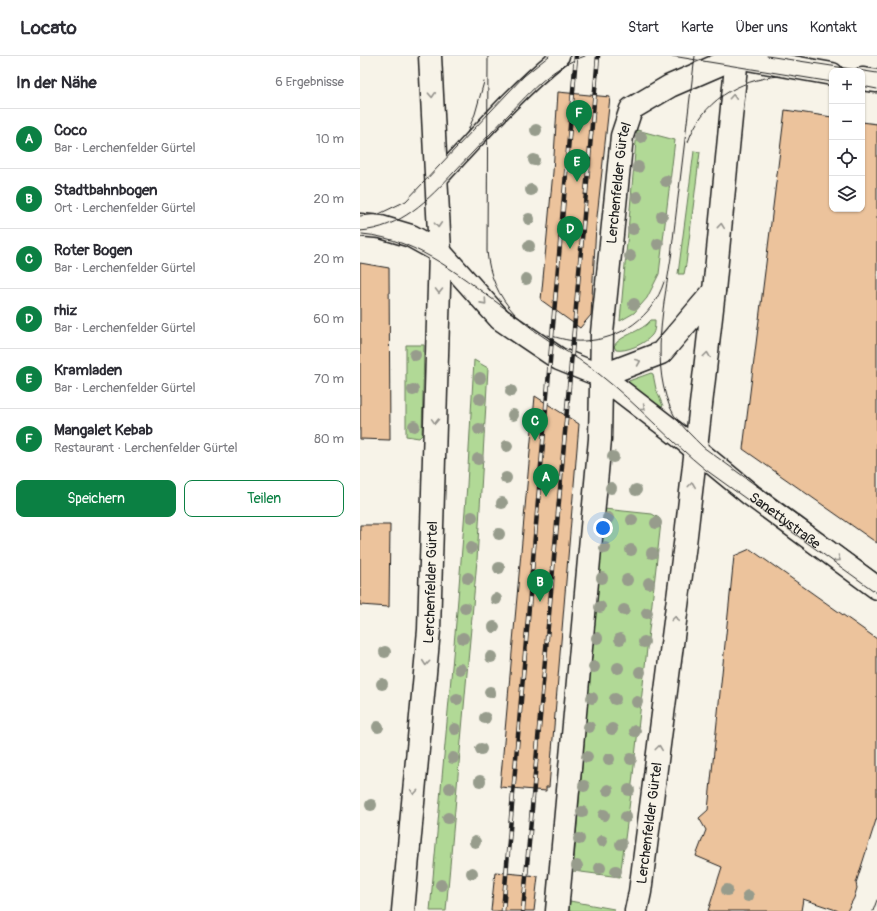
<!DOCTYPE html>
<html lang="de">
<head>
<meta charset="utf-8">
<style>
	:root { --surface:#fff; --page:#f7f7f7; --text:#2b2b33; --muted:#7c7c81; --line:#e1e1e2; --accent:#0b8043 }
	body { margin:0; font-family:Pangolin,sans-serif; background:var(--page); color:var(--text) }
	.controls { position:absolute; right:12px; top:12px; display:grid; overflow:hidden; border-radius:8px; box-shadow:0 1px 3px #0004 }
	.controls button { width:36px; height:36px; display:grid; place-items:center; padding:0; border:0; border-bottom:1px solid var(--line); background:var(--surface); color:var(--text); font:20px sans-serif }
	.you { position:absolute; left:243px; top:472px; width:14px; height:14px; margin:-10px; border:3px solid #fff; border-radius:50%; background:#1a73e8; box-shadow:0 0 0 6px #1a73e833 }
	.badge { display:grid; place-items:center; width:26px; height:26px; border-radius:50%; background:var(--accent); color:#fff; font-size:13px; font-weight:700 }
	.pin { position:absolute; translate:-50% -33px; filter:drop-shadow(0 1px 2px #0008) }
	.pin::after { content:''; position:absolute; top:21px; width:14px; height:12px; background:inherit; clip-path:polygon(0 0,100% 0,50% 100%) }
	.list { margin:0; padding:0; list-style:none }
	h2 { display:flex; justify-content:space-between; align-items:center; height:52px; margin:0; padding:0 16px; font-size:17px }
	h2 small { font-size:13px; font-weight:400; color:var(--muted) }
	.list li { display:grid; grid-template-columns:26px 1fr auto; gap:12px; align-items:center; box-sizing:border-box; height:60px; padding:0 16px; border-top:1px solid var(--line) }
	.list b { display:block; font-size:15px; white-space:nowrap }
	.list p { margin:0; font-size:13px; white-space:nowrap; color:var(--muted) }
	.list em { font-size:13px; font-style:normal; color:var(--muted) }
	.actions { display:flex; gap:8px; padding:12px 16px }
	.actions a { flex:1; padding:9px 0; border:1px solid var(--accent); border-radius:8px; text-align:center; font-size:14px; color:var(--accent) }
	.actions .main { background:var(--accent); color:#fff }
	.icon { flex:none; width:22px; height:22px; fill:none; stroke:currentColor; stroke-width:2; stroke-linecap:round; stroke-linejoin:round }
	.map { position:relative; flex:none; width:517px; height:855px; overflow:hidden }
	header { display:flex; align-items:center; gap:24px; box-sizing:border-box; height:56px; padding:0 20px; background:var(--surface); border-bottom:1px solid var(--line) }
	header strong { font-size:19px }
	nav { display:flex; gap:22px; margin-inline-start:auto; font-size:14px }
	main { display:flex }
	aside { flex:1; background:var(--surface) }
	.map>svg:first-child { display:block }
	.green { fill:#b1d996; stroke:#667a59 }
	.building { fill:#ecc39c; stroke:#1c1c1c }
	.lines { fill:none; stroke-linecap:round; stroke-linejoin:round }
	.lane-casing { stroke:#1c1c1c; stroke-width:21 }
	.street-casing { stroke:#1c1c1c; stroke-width:25 }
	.secondary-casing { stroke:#1c1c1c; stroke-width:25 }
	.primary-casing { stroke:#1c1c1c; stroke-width:25 }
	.lane { stroke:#f7f3e8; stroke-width:18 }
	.street { stroke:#f7f3e8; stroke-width:22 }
	.secondary { stroke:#f7f3e8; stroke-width:22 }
	.primary { stroke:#f7f3e8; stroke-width:22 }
	.tram { stroke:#1c1c1c; stroke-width:1 }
	.rail-casing { stroke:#1c1c1c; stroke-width:4.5 }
	.rail { stroke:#f7f3e8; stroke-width:3; stroke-dasharray:9; stroke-linecap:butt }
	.tree { fill:#979c8c }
	.oneway { stroke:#94928c }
	.labels { text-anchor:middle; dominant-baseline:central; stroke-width:3; stroke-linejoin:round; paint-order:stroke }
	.street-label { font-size:14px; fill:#1c1c1c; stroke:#f7f3e8 }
</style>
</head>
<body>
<header>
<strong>Locato</strong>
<nav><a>Start</a><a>Karte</a><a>Über uns</a><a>Kontakt</a></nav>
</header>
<main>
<aside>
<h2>In der Nähe<small>6 Ergebnisse</small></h2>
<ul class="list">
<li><span class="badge">A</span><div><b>Coco</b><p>Bar · Lerchenfelder Gürtel</p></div><em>10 m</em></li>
<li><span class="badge">B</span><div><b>Stadtbahnbogen</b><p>Ort · Lerchenfelder Gürtel</p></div><em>20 m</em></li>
<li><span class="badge">C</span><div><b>Roter Bogen</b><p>Bar · Lerchenfelder Gürtel</p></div><em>20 m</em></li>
<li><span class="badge">D</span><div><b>rhiz</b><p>Bar · Lerchenfelder Gürtel</p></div><em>60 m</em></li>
<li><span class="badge">E</span><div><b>Kramladen</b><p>Bar · Lerchenfelder Gürtel</p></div><em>70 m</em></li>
<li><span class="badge">F</span><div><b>Mangalet Kebab</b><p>Restaurant · Lerchenfelder Gürtel</p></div><em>80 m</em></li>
</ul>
<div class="actions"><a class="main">Speichern</a><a>Teilen</a></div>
</aside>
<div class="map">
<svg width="517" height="855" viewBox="0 0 517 855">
	<rect width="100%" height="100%" fill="#f7f3e8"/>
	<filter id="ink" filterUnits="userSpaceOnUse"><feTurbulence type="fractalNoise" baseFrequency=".025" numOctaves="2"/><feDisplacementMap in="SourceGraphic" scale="8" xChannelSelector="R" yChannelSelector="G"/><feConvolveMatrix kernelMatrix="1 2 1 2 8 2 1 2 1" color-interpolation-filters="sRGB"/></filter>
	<g filter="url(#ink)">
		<!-- green -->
		<g class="green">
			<polygon points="277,74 315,84 299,218 287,242 274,257 260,265"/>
			<polygon points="334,95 340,96 326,208 324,218 318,218"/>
			<path d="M291 264H295C295 269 295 275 292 279 285 288 266 296 256 294L254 290C260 279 282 276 291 264Z"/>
			<polygon points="46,289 64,289 62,379 59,382 46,380"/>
			<polygon points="114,304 128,312 117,504 86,855 70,855 97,555 107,429"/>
			<polygon points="291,317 293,318 296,333 303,350 294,358 263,327"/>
			<polygon points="244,453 292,458 299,462 301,466 271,737 260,821 213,815"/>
			<polygon points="210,845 254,853 253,855 209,855"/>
		</g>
		<!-- building -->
		<g class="building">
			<polygon points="198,36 250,41 236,170 231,259 220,272 181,244 193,116"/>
			<polygon points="425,54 472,61 472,153 502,153 502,66 517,68 517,487 383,393"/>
			<polygon points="0,207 29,212 30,384 0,383"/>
			<polygon points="175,340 219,368 189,731 186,731 186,735 140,731"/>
			<polygon points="0,469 30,469 29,551 0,549"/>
			<polygon points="390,493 517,583 517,761 496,827 497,832 494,842 487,855 479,855 443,843 441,855 348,855 362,811 336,800 346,774 339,762 348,754 374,500"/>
			<polygon points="135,816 178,820 174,855 131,855"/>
		</g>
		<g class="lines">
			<!-- lane casing -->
			<g class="lane-casing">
				<path id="lane" d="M76 125C116 82 154 37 200 0"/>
			</g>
			<!-- street casing -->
			<g class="street-casing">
				<g id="street">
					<path id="s1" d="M241 320 323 383 391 439 517 532"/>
					<path id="s2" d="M197 855 240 383 242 277 262 80 271 53 310 30 377 1"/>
				</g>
			</g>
			<!-- secondary casing -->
			<g class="secondary-casing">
				<g id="secondary">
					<polyline points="377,1 472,18"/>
					<polyline points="502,23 517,25"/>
					<polyline points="0,169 21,171 51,180 80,196 140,263 199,303 241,320 301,297 354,235"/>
				</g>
			</g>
			<!-- primary casing -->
			<g class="primary-casing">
				<g id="primary">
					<path id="s3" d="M43 855 69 574 80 196 70 0"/>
					<path id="s4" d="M276 855 280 836 325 488 354 235 377 0"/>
				</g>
			</g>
			<!-- lane -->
			<use href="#lane" class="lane"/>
			<!-- street -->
			<use href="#street" class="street"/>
			<!-- secondary -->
			<use href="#secondary" class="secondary"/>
			<!-- primary -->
			<use href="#primary" class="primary"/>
			<!-- tram -->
			<g class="tram">
				<path d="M128 0 127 195C129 219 138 240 155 258 179 282 213 297 239 318 277 348 309 384 346 414L517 537"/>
				<polyline points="312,0 472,26"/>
				<polyline points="407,0 517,17"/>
				<polyline points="502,30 517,33"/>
				<polyline points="107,77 115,58 124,26"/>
				<path d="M328 86C342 45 378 24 419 20"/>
				<polyline points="0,160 19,158 46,145 164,20 189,0"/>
				<path d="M0 175C41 172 68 144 95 115 113 96 131 77 149 58 172 34 192 11 225 0"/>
				<path d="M2 178C60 183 105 224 150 256"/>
				<path d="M312 195C305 244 288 313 314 359 322 371 333 381 343 391L517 517"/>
				<polyline points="311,200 335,0"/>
				<path d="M188 279C199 282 211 286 224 285 260 284 293 261 304 226"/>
				<polyline points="513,855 517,844"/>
			</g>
			<!-- rail casing -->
			<g class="rail-casing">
				<g id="rail">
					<polyline points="143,855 216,0"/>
					<polyline points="163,855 238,0"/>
				</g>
			</g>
			<!-- rail -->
			<use href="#rail" class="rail"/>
		</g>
		<!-- trees -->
		<g class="tree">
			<circle cx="176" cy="74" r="6"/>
			<circle cx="281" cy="81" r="6"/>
			<circle cx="174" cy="104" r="6"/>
			<circle cx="278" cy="111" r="6"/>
			<circle cx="306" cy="125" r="6"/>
			<circle cx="171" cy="134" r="6"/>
			<circle cx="277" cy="141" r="6"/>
			<circle cx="302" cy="160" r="6"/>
			<circle cx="169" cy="163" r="6"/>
			<circle cx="273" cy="173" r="6"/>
			<circle cx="298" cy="188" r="6"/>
			<circle cx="169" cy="190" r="6"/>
			<circle cx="270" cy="200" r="6"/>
			<circle cx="166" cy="223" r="6"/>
			<circle cx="274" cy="248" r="6"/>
			<circle cx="55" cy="299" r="6"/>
			<circle cx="120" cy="322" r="6"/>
			<circle cx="53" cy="334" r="6"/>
			<circle cx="151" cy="335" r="6"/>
			<circle cx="120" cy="343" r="6"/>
			<circle cx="153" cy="359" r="6"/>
			<circle cx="54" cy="370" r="6"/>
			<circle cx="119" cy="373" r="6"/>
			<circle cx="147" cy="390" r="6"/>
			<circle cx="253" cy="401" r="6"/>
			<circle cx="118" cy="403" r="6"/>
			<circle cx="146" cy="422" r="6"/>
			<circle cx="251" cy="432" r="6"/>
			<circle cx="276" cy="434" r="6"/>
			<circle cx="142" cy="447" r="6"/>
			<circle cx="112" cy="461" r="6"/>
			<circle cx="248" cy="462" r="6"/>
			<circle cx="272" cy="464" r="6"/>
			<circle cx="296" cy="467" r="6"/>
			<circle cx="139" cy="478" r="6"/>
			<circle cx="111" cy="492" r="6"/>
			<circle cx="245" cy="492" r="6"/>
			<circle cx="271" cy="494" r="6"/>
			<circle cx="292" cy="497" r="6"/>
			<circle cx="139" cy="512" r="6"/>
			<circle cx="108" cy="522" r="6"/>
			<circle cx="242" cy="522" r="6"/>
			<circle cx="267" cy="524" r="6"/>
			<circle cx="289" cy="527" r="6"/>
			<circle cx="136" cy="543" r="6"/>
			<circle cx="240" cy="551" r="6"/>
			<circle cx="105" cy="552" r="6"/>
			<circle cx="264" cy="554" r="6"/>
			<circle cx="287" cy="557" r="6"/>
			<circle cx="134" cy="571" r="6"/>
			<circle cx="103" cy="582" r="6"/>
			<circle cx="237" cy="582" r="6"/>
			<circle cx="260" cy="583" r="6"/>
			<circle cx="284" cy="586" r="6"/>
			<circle cx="25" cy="596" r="6"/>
			<circle cx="131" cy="601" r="6"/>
			<circle cx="234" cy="611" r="6"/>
			<circle cx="258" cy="612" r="6"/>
			<circle cx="100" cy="613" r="6"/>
			<circle cx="280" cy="616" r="6"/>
			<circle cx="22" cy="628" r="6"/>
			<circle cx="130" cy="636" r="6"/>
			<circle cx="232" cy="642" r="6"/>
			<circle cx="97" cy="643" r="6"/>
			<circle cx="255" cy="643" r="6"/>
			<circle cx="277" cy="646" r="6"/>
			<circle cx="125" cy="662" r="6"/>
			<circle cx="18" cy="671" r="6"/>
			<circle cx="229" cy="671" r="6"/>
			<circle cx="95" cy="673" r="6"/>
			<circle cx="252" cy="673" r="6"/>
			<circle cx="275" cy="675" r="6"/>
			<circle cx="121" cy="693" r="6"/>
			<circle cx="227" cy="701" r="6"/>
			<circle cx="93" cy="702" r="6"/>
			<circle cx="249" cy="703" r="6"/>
			<circle cx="271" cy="703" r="6"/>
			<circle cx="120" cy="725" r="6"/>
			<circle cx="224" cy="730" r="6"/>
			<circle cx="90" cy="732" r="6"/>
			<circle cx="248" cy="734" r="6"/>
			<circle cx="269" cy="734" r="6"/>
			<circle cx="11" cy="749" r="6"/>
			<circle cx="222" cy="756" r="6"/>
			<circle cx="244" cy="759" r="6"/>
			<circle cx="266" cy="761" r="6"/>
			<circle cx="88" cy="762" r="6"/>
			<circle cx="219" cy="783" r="6"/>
			<circle cx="242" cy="785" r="6"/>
			<circle cx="115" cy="786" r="6"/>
			<circle cx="261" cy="788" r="6"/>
			<circle cx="217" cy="810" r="6"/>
			<circle cx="240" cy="812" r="6"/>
			<circle cx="256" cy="815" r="6"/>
			<circle cx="112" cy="817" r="6"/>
			<circle cx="81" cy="829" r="6"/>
			<circle cx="367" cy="834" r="6"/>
			<circle cx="388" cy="840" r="6"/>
		</g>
		<!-- one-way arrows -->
		<defs><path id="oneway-chevron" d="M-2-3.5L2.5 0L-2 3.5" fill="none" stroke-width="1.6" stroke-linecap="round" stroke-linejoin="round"/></defs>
		<g class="oneway">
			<use href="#oneway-chevron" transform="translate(72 39) rotate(87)"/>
			<use href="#oneway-chevron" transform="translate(373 41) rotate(-86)"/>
			<use href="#oneway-chevron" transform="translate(78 169) rotate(87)"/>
			<use href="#oneway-chevron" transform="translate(361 170) rotate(-84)"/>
			<use href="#oneway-chevron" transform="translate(79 235) rotate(91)"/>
			<use href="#oneway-chevron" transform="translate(124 246) rotate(48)"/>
			<use href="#oneway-chevron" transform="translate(347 299) rotate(-83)"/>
			<use href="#oneway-chevron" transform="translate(278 306) rotate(-23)"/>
			<use href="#oneway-chevron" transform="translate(283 352) rotate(38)"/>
			<use href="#oneway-chevron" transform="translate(75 365) rotate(92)"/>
			<use href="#oneway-chevron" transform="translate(332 429) rotate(-83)"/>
			<use href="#oneway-chevron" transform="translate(478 503) rotate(36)"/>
			<use href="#oneway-chevron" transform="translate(315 563) rotate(-83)"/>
			<use href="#oneway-chevron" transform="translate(66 607) rotate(95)"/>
			<use href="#oneway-chevron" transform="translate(299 692) rotate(-83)"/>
			<use href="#oneway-chevron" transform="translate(54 736) rotate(95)"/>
		</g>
	</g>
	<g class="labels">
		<!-- street labels -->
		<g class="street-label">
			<text stroke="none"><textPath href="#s2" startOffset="731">Lerchenfelder Gürtel</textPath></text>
			<text stroke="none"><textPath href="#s1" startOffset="234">Sanettystraße</textPath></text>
			<text stroke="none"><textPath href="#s3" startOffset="330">Lerchenfelder Gürtel</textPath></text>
			<text stroke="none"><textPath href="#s4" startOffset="89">Lerchenfelder Gürtel</textPath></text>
		</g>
	</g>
</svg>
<div class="controls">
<button>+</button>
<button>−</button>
<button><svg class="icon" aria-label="locate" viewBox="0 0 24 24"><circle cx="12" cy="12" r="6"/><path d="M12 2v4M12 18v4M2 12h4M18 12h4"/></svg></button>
<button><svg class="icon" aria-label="layers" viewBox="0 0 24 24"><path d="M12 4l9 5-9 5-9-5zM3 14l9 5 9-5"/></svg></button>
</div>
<div class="you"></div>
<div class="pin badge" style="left:186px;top:441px">A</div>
<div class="pin badge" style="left:180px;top:546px">B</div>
<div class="pin badge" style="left:175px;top:385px">C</div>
<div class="pin badge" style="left:210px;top:193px">D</div>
<div class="pin badge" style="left:217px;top:126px">E</div>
<div class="pin badge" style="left:219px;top:77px">F</div>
</div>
</main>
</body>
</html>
